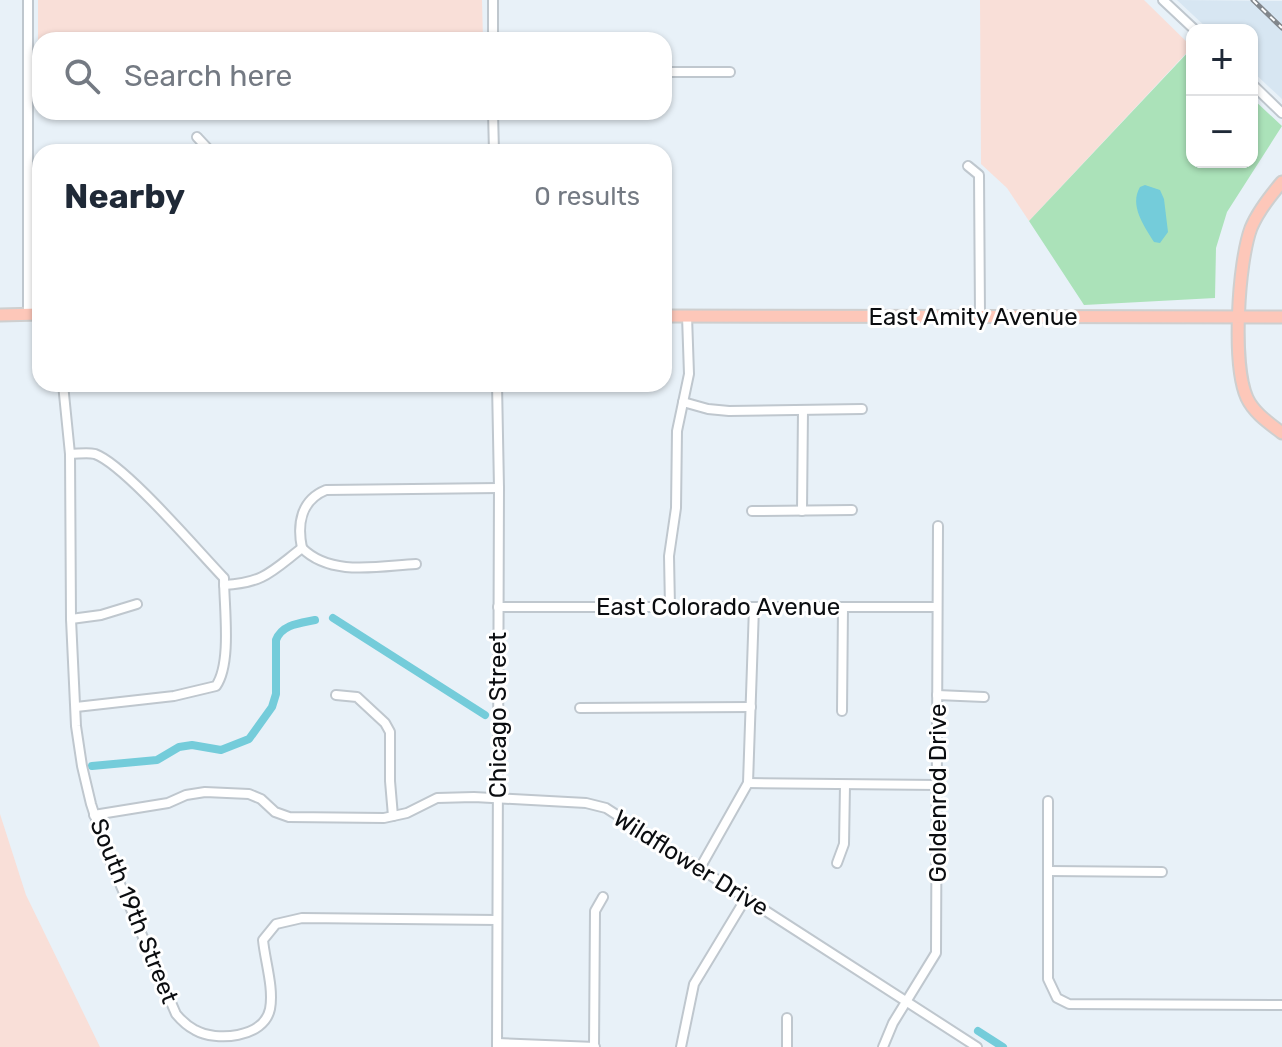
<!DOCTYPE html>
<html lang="en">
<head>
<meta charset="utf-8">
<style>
	:root { --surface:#fff; --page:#f2f2f3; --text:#1f2937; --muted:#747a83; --line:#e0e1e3 }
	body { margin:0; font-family:Rubik,sans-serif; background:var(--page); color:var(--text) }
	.controls { position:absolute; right:24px; top:24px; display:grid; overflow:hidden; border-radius:16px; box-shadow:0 2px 6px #0004 }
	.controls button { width:72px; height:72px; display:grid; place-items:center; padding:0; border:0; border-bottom:2px solid var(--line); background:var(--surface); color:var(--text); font:40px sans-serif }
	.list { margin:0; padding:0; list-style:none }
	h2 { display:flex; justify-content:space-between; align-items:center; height:104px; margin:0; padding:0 32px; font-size:34px }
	h2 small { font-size:26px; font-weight:400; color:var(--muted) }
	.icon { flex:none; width:44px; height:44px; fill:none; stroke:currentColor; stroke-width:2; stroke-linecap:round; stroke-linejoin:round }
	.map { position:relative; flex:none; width:1282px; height:1047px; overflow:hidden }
	.search { position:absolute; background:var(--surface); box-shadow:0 2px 6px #0004; left:32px; top:32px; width:640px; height:88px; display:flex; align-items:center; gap:20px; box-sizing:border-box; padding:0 28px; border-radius:24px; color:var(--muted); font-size:30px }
	.panel { position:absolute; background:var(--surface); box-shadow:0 2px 6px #0004; left:32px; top:144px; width:640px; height:248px; border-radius:24px }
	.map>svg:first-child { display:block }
	.built { fill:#d7e6f2 }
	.industrial { fill:#f9dfd8 }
	.green { fill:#abe2b9 }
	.water { fill:#74ccda }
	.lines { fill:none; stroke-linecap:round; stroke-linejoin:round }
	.canal { stroke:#74ccda; stroke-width:8 }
	.minor-casing { stroke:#bfc7ce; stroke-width:12 }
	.major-casing { stroke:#cecfcf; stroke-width:15 }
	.minor { stroke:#fff; stroke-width:8 }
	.major { stroke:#fdc7b9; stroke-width:11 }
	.rail-casing { stroke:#82878c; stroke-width:5 }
	.rail { stroke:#fff; stroke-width:2; stroke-dasharray:6; stroke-linecap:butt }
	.labels { text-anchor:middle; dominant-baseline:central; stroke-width:6; stroke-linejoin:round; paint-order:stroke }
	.street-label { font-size:24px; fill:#0b0d10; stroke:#fff }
</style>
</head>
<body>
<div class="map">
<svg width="1282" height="1047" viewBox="0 0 1282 1047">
	<rect width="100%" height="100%" fill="#e8f1f8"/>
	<!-- built -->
	<polygon class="built" points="1177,0 1282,1 1282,99 1252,71 1252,30 1209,30"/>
	<!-- industrial -->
	<g class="industrial">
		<polygon points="38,0 482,0 483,40 40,40 40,73 38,73"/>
		<polygon points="980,0 1144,0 1192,47 1029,221 1007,188 981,164"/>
		<polygon points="0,814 26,895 100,1047 0,1047"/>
	</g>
	<!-- green -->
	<polygon class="green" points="1192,48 1192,162 1252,162 1252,98 1282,126 1227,212 1216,248 1215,298 1084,305 1029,221"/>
	<!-- water -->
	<path class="water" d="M1145 185 1160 190 1164 199 1168 232 1160 243 1154 242C1144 226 1129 205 1140 187Z"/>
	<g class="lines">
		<!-- canal -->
		<g class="canal">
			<polyline points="333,618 485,715"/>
			<path d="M92 766 157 760 179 747 192 745 221 750 249 739 272 707 276 694V640C282 624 301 623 315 620"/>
			<polyline points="978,1031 1003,1047"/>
		</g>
		<!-- minor casing -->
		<g class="minor-casing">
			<g id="minor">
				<polyline points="1163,0 1195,30"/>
				<polyline points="493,40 493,0"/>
				<polyline points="664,72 730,72"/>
				<polyline points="1252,84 1282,113"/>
				<polyline points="493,112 494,152"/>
				<polyline points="197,137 211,152"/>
				<polyline points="968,166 979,175 980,316"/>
				<polyline points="28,314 28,0"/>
				<path d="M63 384 70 454 71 619 76 726 82 766 91 804 108 856 176 1014C181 1020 187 1026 195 1030 216 1042 264 1038 270 1009 274 988 265 961 263 940L276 924 302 918 497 920"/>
				<polyline points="497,384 499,488 497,1047"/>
				<polyline points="683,402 708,409 729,411 862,409"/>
				<path d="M70 454C78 454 87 452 95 454 125 465 198 551 224 578 224 607 232 663 216 686L174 696 76 707"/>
				<polyline points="752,511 852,510"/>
				<polyline points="802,511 803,410"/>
				<path d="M302 548C297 524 301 500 326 490L499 488"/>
				<path d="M302 548C331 577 379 566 416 564"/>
				<path d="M224 585C264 583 272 571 302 548"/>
				<polyline points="498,607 937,607"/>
				<polyline points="670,607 669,556 676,508 677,431 689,374 687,316"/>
				<polyline points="71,619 101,615 137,604"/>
				<polyline points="336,695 357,697 385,723 390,732 390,781 393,816"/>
				<polyline points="937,695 984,697"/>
				<polyline points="580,708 751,707"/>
				<polyline points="842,711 843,607"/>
				<polyline points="748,783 938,785"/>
				<polyline points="1048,801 1048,979 1057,998 1069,1004 1282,1005"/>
				<polyline points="94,815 168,803 186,795 205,792 249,794 261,799 275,812 289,817 384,818 407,813 437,798 474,797 586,803 606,808 977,1047"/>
				<polyline points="837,863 844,844 845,785"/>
				<polyline points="700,868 748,783 754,607"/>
				<polyline points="1049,871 1162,872"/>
				<polyline points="497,1043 595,1047"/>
				<polyline points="594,1047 595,911 603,897"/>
				<polyline points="681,1047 694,984 746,898"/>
				<polyline points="787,1047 787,1018"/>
				<polyline points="883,1047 893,1023 936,953 938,526"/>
			</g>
		</g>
		<!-- major casing -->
		<g class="major-casing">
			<g id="major">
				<path d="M1282 182C1270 196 1258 211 1251 228 1238 263 1232 365 1247 398 1254 413 1269 423 1282 433"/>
				<polyline points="0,315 40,314"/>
				<polyline points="664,316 1282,317"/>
			</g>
		</g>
		<!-- minor -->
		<use href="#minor" class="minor"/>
		<!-- major -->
		<use href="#major" class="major"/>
		<!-- rail casing -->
		<g class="rail-casing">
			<polyline id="rail" points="1253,0 1282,28"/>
		</g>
		<!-- rail -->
		<use href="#rail" class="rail"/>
	</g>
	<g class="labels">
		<!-- street labels -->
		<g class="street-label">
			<text x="973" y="317">East Amity Avenue</text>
			<text x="718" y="607">East Colorado Avenue</text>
			<text transform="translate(498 715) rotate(-90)">Chicago Street</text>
			<text transform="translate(938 793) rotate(-90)">Goldenrod Drive</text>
			<text transform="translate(691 863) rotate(32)">Wildflower Drive</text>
			<text transform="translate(134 911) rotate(68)">South 19th Street</text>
		</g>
	</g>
</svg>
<div class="controls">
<button>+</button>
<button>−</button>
</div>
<div class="search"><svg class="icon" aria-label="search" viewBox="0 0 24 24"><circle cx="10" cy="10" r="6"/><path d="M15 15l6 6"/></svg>Search here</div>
<section class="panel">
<h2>Nearby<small>0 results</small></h2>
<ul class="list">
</ul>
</section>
</div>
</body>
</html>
